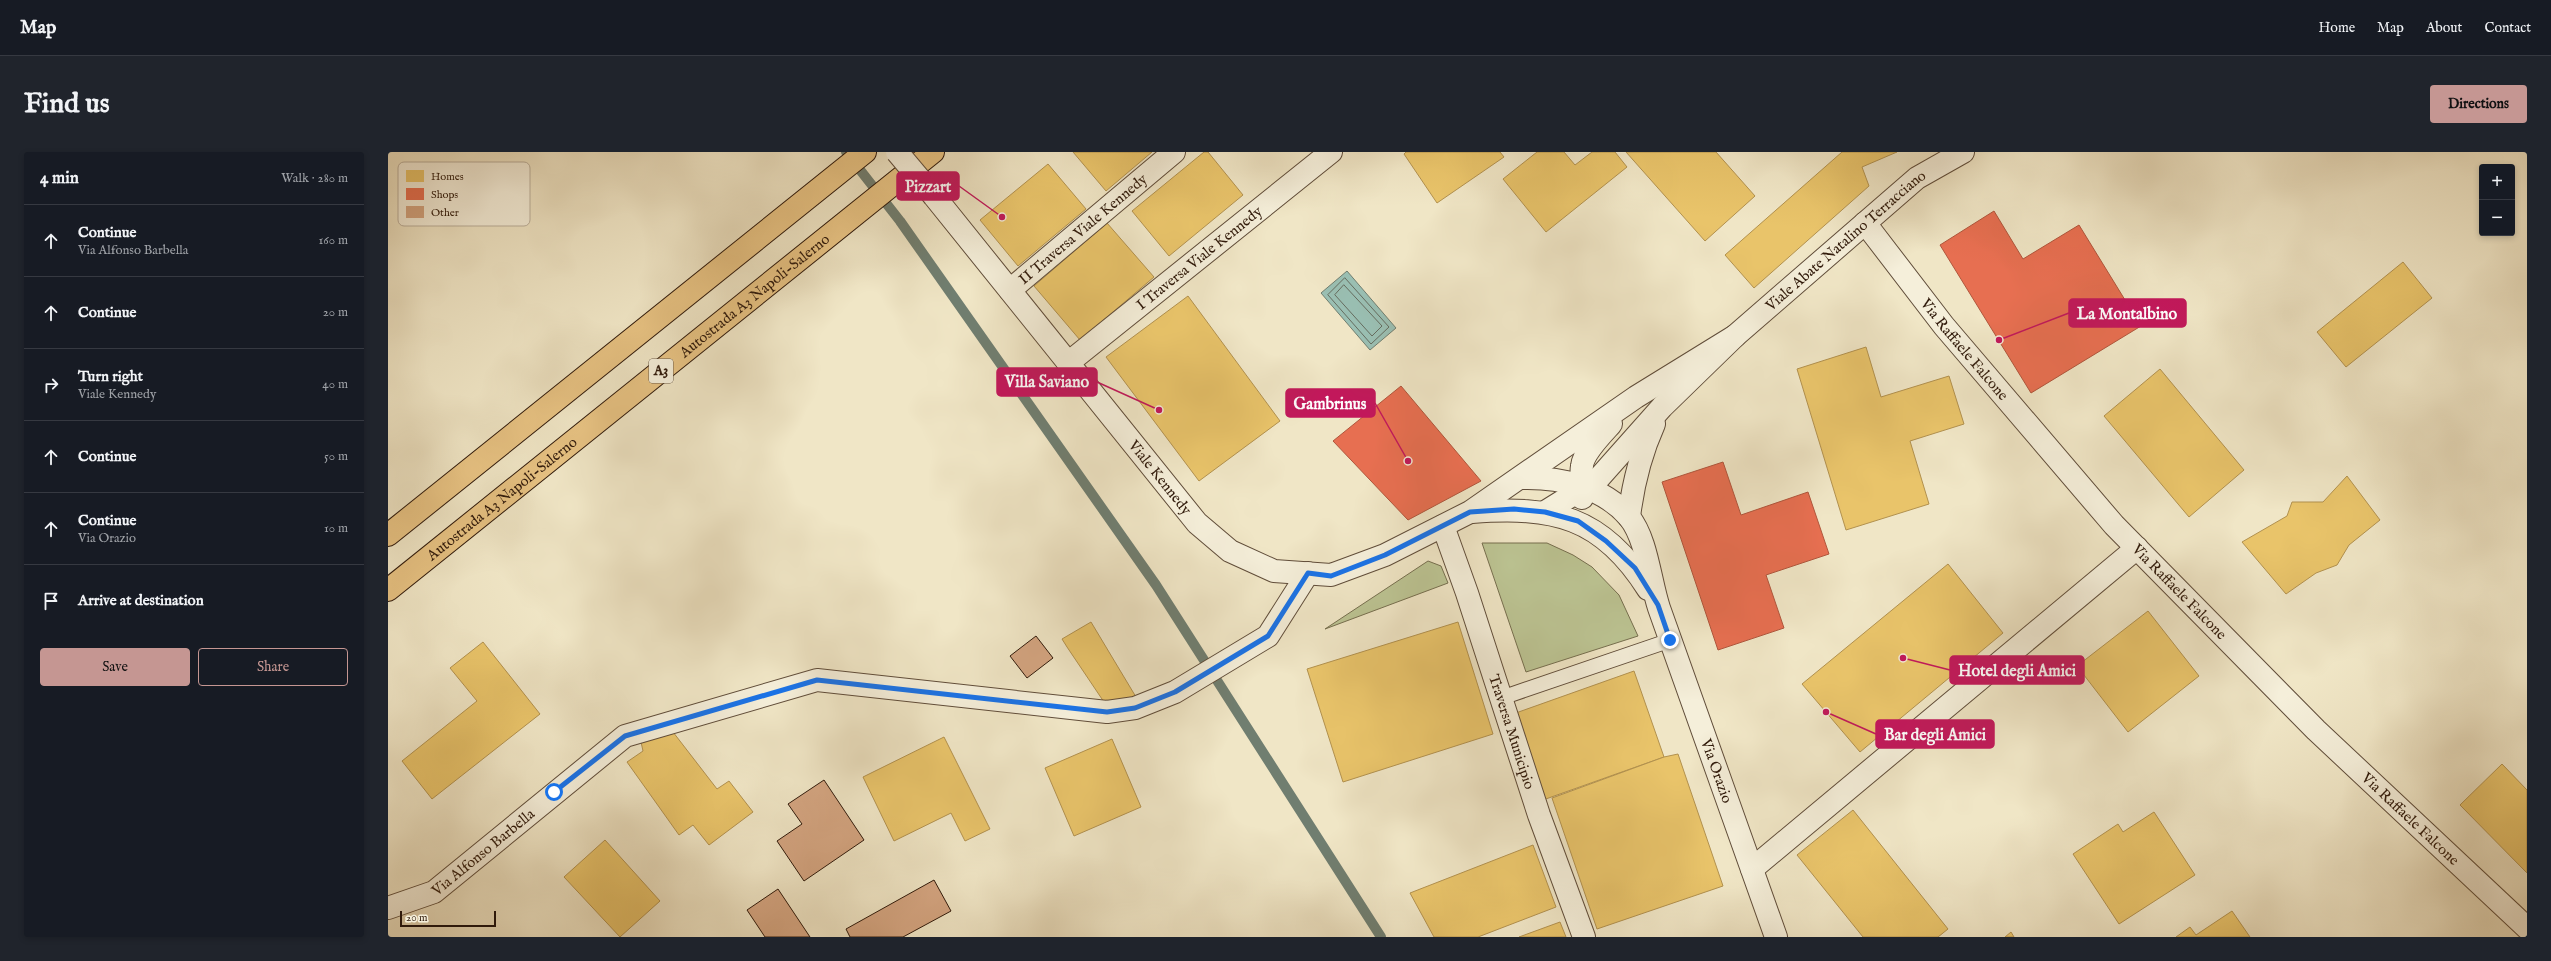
<!DOCTYPE html>
<html lang="en">
<head>
<meta charset="utf-8">
<style>
	:root { --surface:#171b24; --page:#20242c; --text:#f1f3f6; --muted:#9ea1a6; --line:#363941; --accent:#c59692 }
	body { margin:0; font-family:"IM FELL English",serif; background:var(--page); color:var(--text) }
	.controls { position:absolute; right:12px; top:12px; display:grid; overflow:hidden; border-radius:4px; box-shadow:0 2px 6px #0003 }
	.controls button { width:36px; height:36px; display:grid; place-items:center; padding:0; border:0; border-bottom:1px solid var(--line); background:var(--surface); color:var(--text); font:20px sans-serif }
	.scale { position:absolute; left:12px; bottom:10px; width:96px; box-sizing:border-box; padding-left:4px; border:2px solid #301a0b; border-top:0; font-size:11px; line-height:14px; white-space:nowrap; color:#301a0b; -webkit-text-stroke:3px #f5efda; paint-order:stroke }
	.stop { position:absolute; width:12px; height:12px; margin:-9px; border:3px solid #1a73e8; border-radius:50%; background:#fff }
	.stop.end { background:#1a73e8; border-color:#fff; box-shadow:0 1px 4px #0008 }
	.list { margin:0; padding:0; list-style:none }
	h2 { display:flex; justify-content:space-between; align-items:center; height:52px; margin:0; padding:0 16px; font-size:17px }
	h2 small { font-size:13px; font-weight:400; color:var(--muted) }
	.list li { display:grid; grid-template-columns:26px 1fr auto; gap:12px; align-items:center; box-sizing:border-box; height:72px; padding:0 16px; border-top:1px solid var(--line) }
	.list b { display:block; font-size:15px; white-space:nowrap }
	.list p { margin:0; font-size:13px; white-space:nowrap; color:var(--muted) }
	.list em { font-size:13px; font-style:normal; color:var(--muted) }
	.actions { display:flex; gap:8px; padding:12px 16px }
	.actions a { flex:1; padding:9px 0; border:1px solid var(--accent); border-radius:4px; text-align:center; font-size:14px; color:var(--accent) }
	.actions .main { background:var(--accent); color:#111 }
	.icon { flex:none; width:22px; height:22px; fill:none; stroke:currentColor; stroke-width:2; stroke-linecap:round; stroke-linejoin:round }
	.map { position:relative; flex:none; width:2139px; height:785px; overflow:hidden; border-radius:4px }
	header { display:flex; align-items:center; gap:24px; box-sizing:border-box; height:56px; padding:0 20px; background:var(--surface); border-bottom:1px solid var(--line) }
	header strong { font-size:19px }
	nav { display:flex; gap:22px; margin-inline-start:auto; font-size:14px }
	.intro { display:flex; align-items:center; justify-content:space-between; box-sizing:border-box; height:96px; padding:0 24px }
	h1 { margin:0; font-size:28px }
	.button { padding:10px 18px; border-radius:4px; background:var(--accent); color:#111; font-size:14px; font-weight:700 }
	main { display:flex; gap:24px; padding:0 24px }
	aside { flex:1; background:var(--surface); border-radius:4px; box-shadow:0 2px 6px #0003 }
	.map>svg:first-child { display:block }
	.green { fill:#bcc493; stroke:#766f4f }
	.water { fill:#9ac0b4; stroke:#707e70 }
	.homes { fill:#e9c46a; stroke:#b2914e }
	.shops { fill:#e76f51; stroke:#b0563c }
	.lines { fill:none; stroke-linecap:round; stroke-linejoin:round }
	.shore { stroke:#656d60; stroke-width:1 }
	.stream { stroke:#707e70; stroke-width:10 }
	.building { fill:#d4a581; stroke:#301a0b }
	.service-casing { stroke:#604d3a; stroke-width:16 }
	.minor-casing { stroke:#604d3a; stroke-width:24 }
	.tertiary-casing { stroke:#604d3a; stroke-width:24 }
	.motorway-casing { stroke:#301a0b; stroke-width:24 }
	.service { stroke:#f5efda; stroke-width:14 }
	.minor { stroke:#f5efda; stroke-width:22 }
	.tertiary { stroke:#f5efda; stroke-width:22 }
	.motorway { stroke:#e8c383; stroke-width:22 }
	.tertiary-bridge-casing { stroke:#604d3a; stroke-width:24; stroke-linecap:butt }
	.tertiary-bridge { stroke:#f5efda; stroke-width:22 }
	.route { stroke:#1a73e8; stroke-width:5 }
	.labels { text-anchor:middle; dominant-baseline:central; stroke-width:4; stroke-linejoin:round; paint-order:stroke }
	.shield { fill:#f5efda; stroke:#6b5a49; stroke-width:1 }
	.shield-label { font-size:14px; font-weight:bold; fill:#301a0b }
	.street-label { font-size:15px; fill:#301a0b; stroke:#f5efda }
	.key { fill:#f5efda; stroke:#baaf9c; stroke-width:1 }
	.key-label { font-size:11px; fill:#301a0b }
	.leader { fill:none; stroke:#c2185b; stroke-width:1.5 }
	.callout-dot { fill:#c2185b; stroke:#f5efda; stroke-width:1.5 }
	.callout { fill:#c2185b; stroke:#c2185b; stroke-width:1.5 }
	.callout-label { font-size:16px; text-anchor:middle; font-weight:bold; fill:#fff }
</style>
</head>
<body>
<header>
<strong>Map</strong>
<nav><a>Home</a><a>Map</a><a>About</a><a>Contact</a></nav>
</header>
<div class="intro"><h1>Find us</h1><a class="button">Directions</a></div>
<main>
<aside>
<h2>4 min<small>Walk · 280 m</small></h2>
<ul class="list">
<li><svg class="icon" aria-label="ahead" viewBox="0 0 24 24"><path d="M12 20V5M6 11l6-6 6 6"/></svg><div><b>Continue</b><p>Via Alfonso Barbella</p></div><em>160 m</em></li>
<li><svg class="icon" aria-label="ahead" viewBox="0 0 24 24"><path d="M12 20V5M6 11l6-6 6 6"/></svg><div><b>Continue</b></div><em>20 m</em></li>
<li><svg class="icon" aria-label="right" viewBox="0 0 24 24"><path d="M7 20v-9h11M14 6l5 5-5 5"/></svg><div><b>Turn right</b><p>Viale Kennedy</p></div><em>40 m</em></li>
<li><svg class="icon" aria-label="ahead" viewBox="0 0 24 24"><path d="M12 20V5M6 11l6-6 6 6"/></svg><div><b>Continue</b></div><em>50 m</em></li>
<li><svg class="icon" aria-label="ahead" viewBox="0 0 24 24"><path d="M12 20V5M6 11l6-6 6 6"/></svg><div><b>Continue</b><p>Via Orazio</p></div><em>10 m</em></li>
<li><svg class="icon" aria-label="arrive" viewBox="0 0 24 24"><path d="M6 21V4h12l-3 4 3 4H6"/></svg><div><b>Arrive at destination</b></div></li>
</ul>
<div class="actions"><a class="main">Save</a><a>Share</a></div>
</aside>
<div class="map">
<svg width="2139" height="785" viewBox="0 0 2139 785">
	<rect width="100%" height="100%" fill="#f0e6c6"/>
	<filter id="stains"><feTurbulence type="fractalNoise" baseFrequency=".005" numOctaves="4"/><feColorMatrix values="0 0 0 0 .2 0 0 0 0 .09 0 0 0 0 .02 0 0 0 .5 -.17"/></filter>
	<radialGradient id="worn" r=".72"><stop offset=".6" stop-color="#630" stop-opacity="0"/><stop offset="1" stop-color="#630" stop-opacity=".3"/></radialGradient>
	<!-- green -->
	<g class="green">
		<polygon points="1094,391 1159,391 1185,403 1204,415 1231,443 1250,484 1138,520"/>
		<polygon points="1040,409 1053,414 1060,431 937,477"/>
	</g>
	<!-- water -->
	<polygon class="water" points="959,119 1008,176 982,198 933,141"/>
	<!-- homes -->
	<g class="homes">
		<polygon points="685,0 764,0 718,39"/>
		<polygon points="816,0 820,0 855,43 781,104 744,59"/>
		<polygon points="1018,0 1112,0 1116,5 1049,51 1016,2"/>
		<polygon points="1149,0 1176,0 1187,13 1204,0 1227,0 1239,15 1158,80 1115,27"/>
		<polygon points="1238,0 1328,0 1367,44 1317,89"/>
		<polygon points="1454,0 1509,0 1474,15 1481,34 1366,136 1337,103"/>
		<polygon points="660,12 698,57 630,114 592,68"/>
		<polygon points="719,71 766,125 692,188 646,134"/>
		<polygon points="2015,110 2044,146 1958,215 1929,180"/>
		<polygon points="800,144 892,269 811,329 718,205"/>
		<polygon points="1478,195 1493,245 1561,224 1576,272 1522,289 1541,352 1458,378 1409,217"/>
		<polygon points="1772,217 1856,318 1801,365 1716,264"/>
		<polygon points="1959,324 1992,368 1961,393 1949,413 1928,421 1898,442 1854,390 1899,364 1904,350 1935,350"/>
		<polygon points="1560,412 1615,481 1472,600 1414,532"/>
		<polygon points="1760,459 1811,524 1740,580 1689,514"/>
		<polygon points="703,470 748,545 718,553 679,495 674,487"/>
		<polygon points="1070,470 1105,582 955,630 919,517"/>
		<polygon points="95,490 152,562 44,647 14,609 89,549 62,516"/>
		<polygon points="1246,519 1276,605 1155,648 1125,562"/>
		<polygon points="285,580 329,637 341,629 365,660 321,693 305,673 291,683 239,610 255,599 253,590"/>
		<polygon points="556,585 602,677 577,689 563,661 506,689 475,625"/>
		<polygon points="724,587 753,655 686,684 657,616"/>
		<polygon points="1290,602 1335,734 1209,777 1164,646 1276,605"/>
		<polygon points="2114,612 2139,638 2139,721 2072,653"/>
		<polygon points="1465,658 1560,777 1550,785 1475,785 1409,703"/>
		<polygon points="1766,660 1807,723 1731,772 1685,702 1730,672 1735,680"/>
		<polygon points="217,688 272,749 232,785 176,725"/>
		<polygon points="1145,693 1168,755 1090,785 1046,785 1022,741"/>
		<polygon points="1844,759 1862,785 1788,785 1802,775 1808,783"/>
		<polygon points="1172,770 1178,785 1131,785"/>
		<polygon points="1623,780 1626,785 1617,785"/>
	</g>
	<!-- shops -->
	<g class="shops">
		<polygon points="1606,59 1635,107 1691,73 1753,174 1643,241 1552,93"/>
		<polygon points="1013,234 1093,329 1020,368 945,289"/>
		<polygon points="1335,310 1353,363 1420,340 1441,402 1378,423 1396,476 1330,498 1274,330"/>
	</g>
	<g class="lines">
		<!-- shore -->
		<g class="shore">
			<polygon points="957,126 1001,175 983,192 940,143"/>
			<polygon points="956,133 994,174 984,184 947,143"/>
		</g>
		<!-- stream -->
		<polyline class="stream" points="458,0 512,69 768,433 993,785"/>
	</g>
	<!-- building -->
	<g class="building">
		<polygon points="648,484 665,506 639,526 622,504"/>
		<polygon points="436,628 476,688 416,729 389,689 414,672 400,652"/>
		<polygon points="546,728 563,759 515,785 462,785 458,777"/>
		<polygon points="390,737 422,785 377,785 359,758"/>
	</g>
	<g class="lines">
		<!-- service casing -->
		<g class="service-casing">
			<polyline id="service" points="1113,546 1283,488"/>
		</g>
		<!-- minor casing -->
		<g class="minor-casing">
			<g id="minor">
				<path id="s1" d="M1477 71 1556 174 1726 373 1928 578 2139 776"/>
				<path id="s2" d="M622 138 786 0"/>
				<path id="s3" d="M680 211 943 0"/>
				<path id="s4" d="M1055 374 1079 441 1151 663 1196 785"/>
				<polyline points="1364,717 1749,396"/>
				<path id="s5" d="M0 756 46 740 237 584 429 528 719 560 747 556 787 540 880 484 920 421"/>
			</g>
		</g>
		<!-- tertiary casing -->
		<g class="tertiary-casing">
			<g id="tertiary">
				<path id="s6" d="M546 44 809 371 842 399 886 419 943 423 997 403 1082 360 1248 245 1347 184"/>
				<path id="s7" d="M1134 326C1172 325 1214 334 1241 365 1259 387 1262 429 1271 456 1310 566 1349 675 1388 785"/>
				<path d="M1194 346C1196 335 1192 325 1194 314 1195 301 1214 282 1223 272"/>
				<path d="M1084 360C1165 354 1214 364 1260 437"/>
				<path id="s8" d="M1157 360 1210 327 1274 255 1347 184 1529 26 1575 0"/>
				<path d="M1241 365C1245 332 1252 303 1266 272"/>
			</g>
		</g>
		<!-- motorway casing -->
		<g class="motorway-casing">
			<g id="motorway">
				<polyline points="0,383 477,0"/>
				<path id="s9" d="M0 438 545 0"/>
			</g>
		</g>
		<!-- service -->
		<use href="#service" class="service"/>
		<!-- minor -->
		<use href="#minor" class="minor"/>
		<!-- tertiary -->
		<use href="#tertiary" class="tertiary"/>
		<!-- motorway -->
		<use href="#motorway" class="motorway"/>
		<!-- tertiary-bridge casing -->
		<g class="tertiary-bridge-casing">
			<polyline id="tertiary-bridge" points="509,0 546,44"/>
		</g>
		<!-- tertiary-bridge -->
		<use href="#tertiary-bridge" class="tertiary-bridge"/>
	</g>
	<g class="lines">
		<!-- route -->
		<polyline class="route" points="166,640 237,584 429,528 719,560 747,556 787,540 880,484 920,421 943,424 997,403 1082,360 1126,357 1157,360 1190,369 1218,389 1247,416 1270,453 1282,488"/>
	</g>
	<g class="labels">
		<!-- shield labels -->
		<rect class="shield" x="261" y="207" width="24" height="24" rx="3"/>
		<g class="shield-label">
			<text x="273" y="219">A3</text>
		</g>
		<!-- street labels -->
		<g class="street-label">
			<text stroke="none"><textPath href="#s2" startOffset="95">II Traversa Viale Kennedy</textPath></text>
			<text stroke="none"><textPath href="#s8" startOffset="407">Viale Abate Natalino Terracciano</textPath></text>
			<text stroke="none"><textPath href="#s3" startOffset="168">I Traversa Viale Kennedy</textPath></text>
			<text stroke="none"><textPath href="#s9" startOffset="470">Autostrada A3 Napoli-Salerno</textPath></text>
			<text stroke="none"><textPath href="#s1" startOffset="161">Via Raffaele Falcone</textPath></text>
			<text stroke="none"><textPath href="#s6" startOffset="361">Viale Kennedy</textPath></text>
			<text stroke="none"><textPath href="#s9" startOffset="146">Autostrada A3 Napoli-Salerno</textPath></text>
			<text stroke="none"><textPath href="#s1" startOffset="485">Via Raffaele Falcone</textPath></text>
			<text stroke="none"><textPath href="#s4" startOffset="217">Traversa Municipio</textPath></text>
			<text stroke="none"><textPath href="#s7" startOffset="387">Via Orazio</textPath></text>
			<text stroke="none"><textPath href="#s1" startOffset="809">Via Raffaele Falcone</textPath></text>
			<text stroke="none"><textPath href="#s5" startOffset="112">Via Alfonso Barbella</textPath></text>
		</g>
	</g>
	<!-- legend -->
	<rect x="10" y="10" width="132" height="64" rx="6" class="key"/>
	<rect x="18" y="18" width="18" height="12" fill="#e9c46a"/>
	<rect x="18" y="36" width="18" height="12" fill="#e76f51"/>
	<rect x="18" y="54" width="18" height="12" fill="#d4a581"/>
	<g class="key-label">
		<text x="43" y="28">Homes</text>
		<text x="43" y="46">Shops</text>
		<text x="43" y="64">Other</text>
	</g>
	<!-- callouts -->
	<path class="leader" d="M614 65L571 34M1611 188L1681 161M771 258L709 230M1020 309L987 251M1515 506L1562 518M1438 560L1488 582"/>
	<g class="callout-dot">
		<circle cx="614" cy="65" r="4"/>
		<circle cx="1611" cy="188" r="4"/>
		<circle cx="771" cy="258" r="4"/>
		<circle cx="1020" cy="309" r="4"/>
		<circle cx="1515" cy="506" r="4"/>
		<circle cx="1438" cy="560" r="4"/>
	</g>
	<g class="callout">
		<rect x="509" y="20" width="62" height="28" rx="4"/>
		<rect x="1681" y="147" width="117" height="28" rx="4"/>
		<rect x="609" y="216" width="100" height="28" rx="4"/>
		<rect x="898" y="237" width="89" height="28" rx="4"/>
		<rect x="1562" y="504" width="134" height="28" rx="4"/>
		<rect x="1488" y="568" width="118" height="28" rx="4"/>
	</g>
	<g class="callout-label">
		<text x="540" y="40">Pizzart</text>
		<text x="1739" y="167">La Montalbino</text>
		<text x="659" y="235">Villa Saviano</text>
		<text x="942" y="257">Gambrinus</text>
		<text x="1629" y="524">Hotel degli Amici</text>
		<text x="1547" y="588">Bar degli Amici</text>
	</g>
	<rect width="100%" height="100%" filter="url(#stains)"/>
	<rect width="100%" height="100%" fill="url(#worn)"/>
</svg>
<div class="controls">
<button>+</button>
<button>−</button>
</div>
<div class="scale">20 m</div>
<div class="stop" style="left:166px;top:640px"></div>
<div class="stop end" style="left:1282px;top:488px"></div>
</div>
</main>
</body>
</html>
